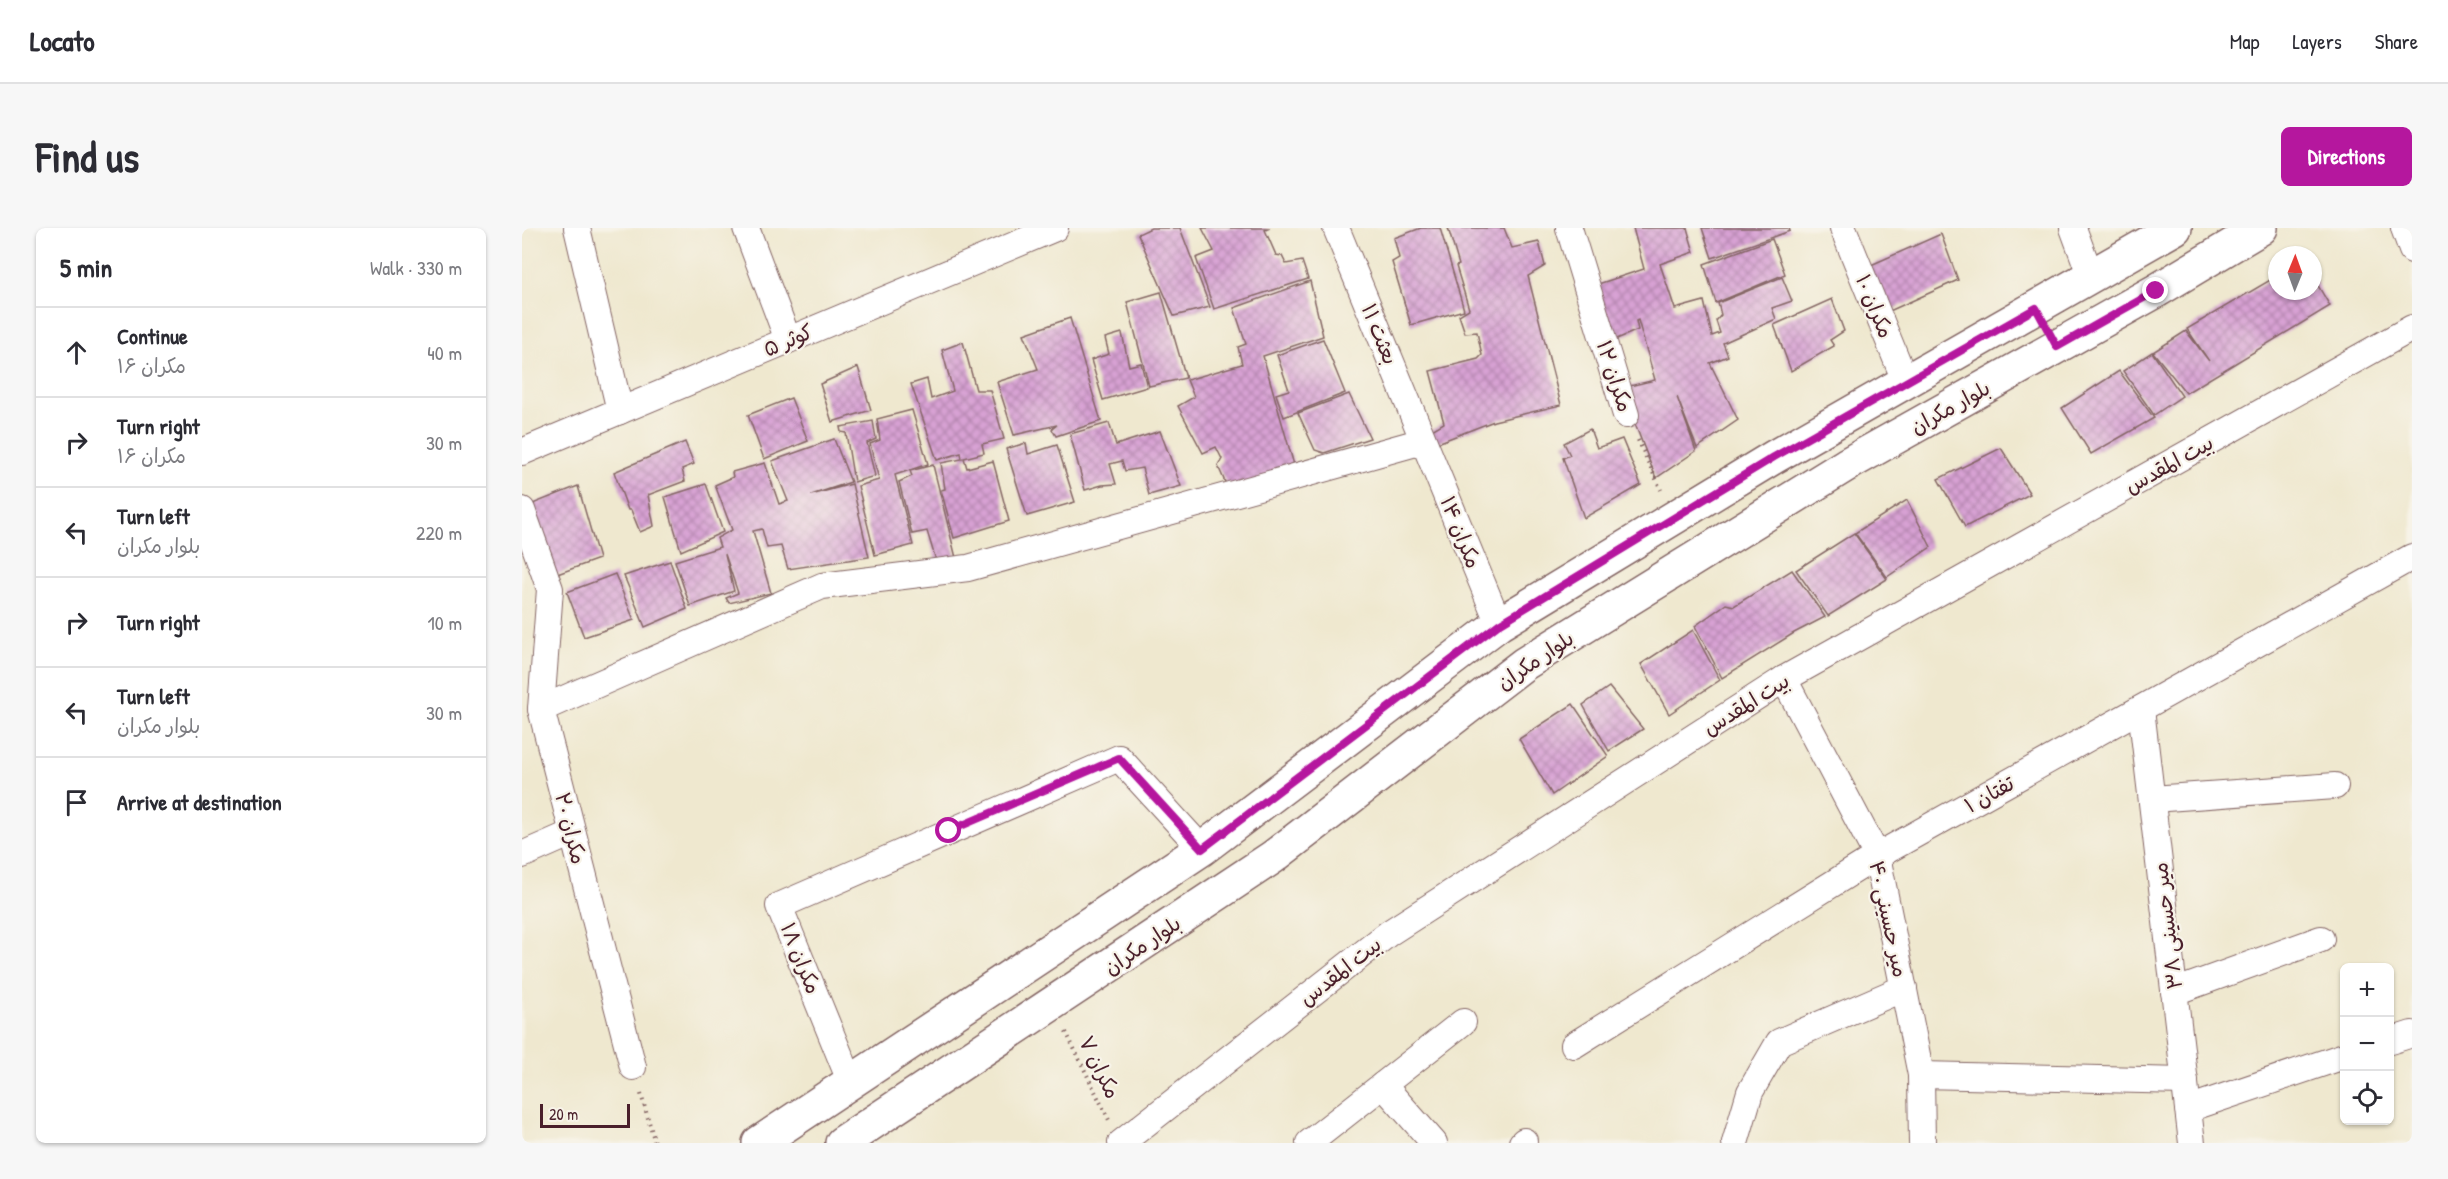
<!DOCTYPE html>
<html lang="en">
<head>
<meta charset="utf-8">
<style>
	:root { --surface:#fff; --page:#f7f7f7; --text:#2b2b33; --muted:#7c7c81; --line:#e1e1e2; --accent:#b5179e }
	body { margin:0; font-family:"Patrick Hand","Playpen Sans Arabic",sans-serif; background:var(--page); color:var(--text) }
	.controls { position:absolute; right:18px; bottom:18px; display:grid; overflow:hidden; border-radius:9px; box-shadow:0 2px 4px #0004 }
	.controls button { width:54px; height:54px; display:grid; place-items:center; padding:0; border:0; border-bottom:2px solid var(--line); background:var(--surface); color:var(--text); font:30px sans-serif }
	.compass { position:absolute; left:1746px; top:18px; width:54px; height:54px; border-radius:50%; background:var(--surface); box-shadow:0 2px 4px #0004; rotate:1deg }
	.scale { position:absolute; left:18px; bottom:15px; width:90px; box-sizing:border-box; padding-left:6px; border:3px solid #4a1f2b; border-top:0; font-size:16px; line-height:21px; white-space:nowrap; color:#4a1f2b; -webkit-text-stroke:4px #f7f3e8; paint-order:stroke }
	.stop { position:absolute; width:18px; height:18px; margin:-14px; border:4px solid #b5179e; border-radius:50%; background:#fff }
	.stop.end { background:#b5179e; border-color:#fff; box-shadow:0 2px 6px #0008 }
	.list { margin:0; padding:0; list-style:none }
	h2 { display:flex; justify-content:space-between; align-items:center; height:78px; margin:0; padding:0 24px; font-size:26px }
	h2 small { font-size:20px; font-weight:400; color:var(--muted) }
	.list li { display:grid; grid-template-columns:39px 1fr auto; gap:18px; align-items:center; box-sizing:border-box; height:90px; padding:0 24px; border-top:2px solid var(--line) }
	.list b { display:block; font-size:22px; white-space:nowrap }
	.list p { margin:0; font-size:20px; white-space:nowrap; color:var(--muted) }
	.list em { font-size:20px; font-style:normal; color:var(--muted) }
	.icon { flex:none; width:33px; height:33px; fill:none; stroke:currentColor; stroke-width:2; stroke-linecap:round; stroke-linejoin:round }
	.map { position:relative; flex:none; width:1890px; height:915px; overflow:hidden; border-radius:9px }
	header { display:flex; align-items:center; gap:36px; box-sizing:border-box; height:84px; padding:0 30px; background:var(--surface); border-bottom:2px solid var(--line) }
	header strong { font-size:28px }
	nav { display:flex; gap:33px; margin-inline-start:auto; font-size:21px }
	.intro { display:flex; align-items:center; justify-content:space-between; box-sizing:border-box; height:144px; padding:0 36px }
	h1 { margin:0; font-size:42px }
	.button { padding:15px 27px; border-radius:9px; background:var(--accent); color:#fff; font-size:21px; font-weight:700 }
	main { display:flex; gap:36px; padding:0 36px }
	aside { flex:1; background:var(--surface); border-radius:9px; box-shadow:0 2px 4px #0004 }
	.map>svg:first-child { display:block }
	.building { fill:url(#building-cross-hatch) }
	.lines { fill:none; stroke-linecap:round; stroke-linejoin:round }
	.minor-casing { stroke:#846564; stroke-width:28 }
	.tertiary-casing { stroke:#846564; stroke-width:36 }
	.path { stroke:#846564; stroke-width:4; stroke-dasharray:1.5 4.5; stroke-linecap:butt }
	.minor { stroke:#fff; stroke-width:26 }
	.tertiary { stroke:#fff; stroke-width:33 }
	.route { stroke:#b5179e; stroke-width:8 }
	.labels { text-anchor:middle; dominant-baseline:central; stroke-width:4.5; stroke-linejoin:round; paint-order:stroke }
	.street-label { font-size:21px; fill:#4a1f2b; stroke:#f7f3e8 }
</style>
</head>
<body>
<header>
<strong>Locato</strong>
<nav><a>Map</a><a>Layers</a><a>Share</a></nav>
</header>
<div class="intro"><h1>Find us</h1><a class="button">Directions</a></div>
<main>
<aside>
<h2>5 min<small>Walk · 330 m</small></h2>
<ul class="list">
<li><svg class="icon" aria-label="ahead" viewBox="0 0 24 24"><path d="M12 20V5M6 11l6-6 6 6"/></svg><div><b>Continue</b><p>مکران ۱۶</p></div><em>40 m</em></li>
<li><svg class="icon" aria-label="right" viewBox="0 0 24 24"><path d="M7 20v-9h11M14 6l5 5-5 5"/></svg><div><b>Turn right</b><p>مکران ۱۶</p></div><em>30 m</em></li>
<li><svg class="icon" aria-label="left" viewBox="0 0 24 24"><path d="M17 20v-9H6M10 6l-5 5 5 5"/></svg><div><b>Turn left</b><p>بلوار مکران</p></div><em>220 m</em></li>
<li><svg class="icon" aria-label="right" viewBox="0 0 24 24"><path d="M7 20v-9h11M14 6l5 5-5 5"/></svg><div><b>Turn right</b></div><em>10 m</em></li>
<li><svg class="icon" aria-label="left" viewBox="0 0 24 24"><path d="M17 20v-9H6M10 6l-5 5 5 5"/></svg><div><b>Turn left</b><p>بلوار مکران</p></div><em>30 m</em></li>
<li><svg class="icon" aria-label="arrive" viewBox="0 0 24 24"><path d="M6 21V4h12l-3 4 3 4H6"/></svg><div><b>Arrive at destination</b></div></li>
</ul>
</aside>
<div class="map">
<svg width="1890" height="915" viewBox="0 0 1890 915">
	<defs>
		<pattern id="building-cross-hatch" width="8" height="8" patternUnits="userSpaceOnUse" patternTransform="scale(1.5)"><rect width="8" height="8" fill="#d8a2d4"/><path d="M0 0l8 8M0 8l8-8" fill="none" stroke="#b183ac"/></pattern>
	</defs>
	<rect width="100%" height="100%" fill="#f7f3e8"/>
	<filter id="ink" filterUnits="userSpaceOnUse"><feTurbulence type="fractalNoise" baseFrequency=".0167" numOctaves="2"/><feDisplacementMap in="SourceGraphic" scale="12" xChannelSelector="R" yChannelSelector="G"/><feConvolveMatrix kernelMatrix="1 2 1 2 8 2 1 2 1" color-interpolation-filters="sRGB"/></filter>
	<filter id="wash" filterUnits="userSpaceOnUse"><feTurbulence type="fractalNoise" baseFrequency=".008" numOctaves="4" result="noise"/><feDisplacementMap in="SourceGraphic" scale="24" xChannelSelector="R" yChannelSelector="G"/><feGaussianBlur stdDeviation="1.35" result="paint"/><feColorMatrix in="noise" values="0 0 0 0 0 0 0 0 0 0 0 0 0 0 0 0 0 1.4 0 .05"/><feComposite in="paint" operator="in"/></filter>
	<g filter="url(#wash)">
		<rect width="100%" height="100%" fill="#efe8cf"/>
		<g id="blocks">
			<!-- building -->
			<g class="building">
				<polygon points="629,0 658,0 688,79 652,88 616,6"/>
				<polygon points="680,0 748,0 743,2 754,27 760,28 764,36 780,33 786,51 692,81 674,30 692,23"/>
				<polygon points="899,0 918,0 942,82 889,97 870,34 877,30 872,10"/>
				<polygon points="926,0 982,0 990,20 1017,14 1023,38 1006,48 1039,177 972,193 913,216 908,203 922,195 908,143 956,131 960,127 955,104 943,105 937,87 947,81 934,38 937,37"/>
				<polygon points="1111,0 1165,0 1172,24 1138,36 1153,81 1182,73 1190,108 1198,105 1194,93 1199,87 1196,75 1260,49 1270,73 1250,80 1254,91 1201,115 1206,128 1188,135 1216,192 1175,220 1155,169 1174,223 1134,250 1099,160 1133,152 1116,92 1114,93 1116,102 1083,116 1067,59 1122,41"/>
				<polygon points="1180,0 1267,0 1268,3 1190,30"/>
				<polygon points="1419,6 1436,52 1361,86 1340,41"/>
				<polygon points="1250,11 1263,46 1194,75 1182,36"/>
				<polygon points="1755,48 1755,63 1791,63 1791,49 1808,78 1664,165 1631,124 1664,103 1687,133 1665,101"/>
				<polygon points="788,53 801,108 741,128 774,244 707,263 696,238 700,231 694,219 681,225 656,178 672,169 665,152 720,136 716,119 724,116 712,80"/>
				<polygon points="639,64 664,150 627,158 605,74"/>
				<polygon points="1310,71 1322,103 1308,112 1312,118 1269,143 1252,97"/>
				<polygon points="548,90 579,193 534,208 530,201 535,197 492,207 475,154 516,141 502,106"/>
				<polygon points="600,105 607,138 619,135 625,159 581,172 569,132 587,126 583,110"/>
				<polygon points="801,111 823,165 762,189 754,166 767,162 755,127"/>
				<polygon points="441,114 454,162 468,162 482,211 460,216 462,225 442,230 445,240 471,233 487,293 432,310 419,262 423,261 419,235 440,231 439,225 415,232 389,156 405,151 409,171 431,163 420,122"/>
				<polygon points="1630,124 1660,168 1632,187 1601,143"/>
				<polygon points="336,139 349,182 310,194 298,156"/>
				<polygon points="1597,143 1632,190 1569,226 1540,180"/>
				<polygon points="827,166 848,210 802,225 793,222 776,185"/>
				<polygon points="269,170 286,213 242,231 226,187"/>
				<polygon points="390,182 406,236 373,247 391,317 353,327 336,258 357,252 348,216 358,212 355,191"/>
				<polygon points="351,193 354,211 345,215 353,248 332,254 324,205 319,204 318,199"/>
				<polygon points="587,195 594,217 638,203 659,258 627,267 620,240 603,243 600,233 588,236 594,256 580,257 563,262 548,206"/>
				<polygon points="1068,201 1075,220 1100,211 1119,257 1062,290 1041,230 1048,227 1042,215"/>
				<polygon points="312,211 329,254 289,267 330,256 347,329 266,341 259,318 245,320 240,301 231,303 249,365 207,375 204,370 216,365 203,326 212,363 168,378 153,333 198,319 195,310 210,302 193,257 211,249 210,244 243,235 257,276 266,273 250,233"/>
				<polygon points="163,214 172,236 160,241 163,253 126,267 132,298 118,304 109,282 106,282 92,244"/>
				<polygon points="504,215 506,226 535,217 553,274 505,288 484,221"/>
				<polygon points="1479,220 1508,266 1443,299 1416,251"/>
				<polygon points="411,237 435,334 416,339 405,303 390,306 377,254 390,248 388,243"/>
				<polygon points="184,256 201,304 159,323 143,269"/>
				<polygon points="56,258 77,331 27,349 4,290 13,275"/>
				<polygon points="1385,272 1409,319 1365,349 1333,305"/>
				<polygon points="1332,305 1365,351 1306,388 1274,342"/>
				<polygon points="148,333 165,381 123,399 102,348"/>
				<polygon points="1270,342 1303,389 1272,405 1200,450 1173,398 1204,376 1212,378"/>
				<polygon points="93,346 112,392 62,409 45,364"/>
				<polygon points="1171,402 1198,452 1147,486 1119,436"/>
				<polygon points="1087,459 1121,501 1087,523 1061,477"/>
				<polygon points="1051,476 1086,528 1030,567 997,511"/>
			</g>
		</g>
	</g>
	<g filter="url(#ink)">
		<use href="#blocks" fill-opacity="0" stroke="#846564" stroke-width="1.5"/>
		<g class="lines">
			<!-- minor casing -->
			<g class="minor-casing">
				<g id="minor">
					<polyline points="55,0 98,183"/>
					<polyline points="224,0 266,112"/>
					<polyline points="814,0 977,396"/>
					<polyline points="1047,0 1104,187"/>
					<polyline points="1321,0 1384,155"/>
					<polyline points="1551,0 1569,49"/>
					<polyline points="1882,0 1890,22"/>
					<polyline points="0,224 533,0"/>
					<polyline points="0,282 28,361 19,481 111,839"/>
					<polyline points="1262,451 1355,628 1399,847 1400,915"/>
					<polyline points="19,481 300,358 446,340 901,213"/>
					<polyline points="1619,481 1670,915"/>
					<polyline points="1630,571 1813,558"/>
					<polyline points="0,627 50,605"/>
					<polyline points="1652,764 1799,711"/>
					<polyline points="1868,813 1890,806"/>
					<polyline points="1052,817 1355,628 1890,329"/>
					<polyline points="1399,847 1663,853"/>
					<polyline points="329,855 257,678 597,530 680,621"/>
					<polyline points="861,857 912,915"/>
					<polyline points="1666,881 1822,828"/>
					<polyline points="599,915 867,705 1262,451 1890,100"/>
					<polyline points="787,915 941,794"/>
					<polyline points="1000,915 1002,913"/>
					<polyline points="1213,915 1228,864 1257,814 1382,760"/>
				</g>
			</g>
			<!-- tertiary casing -->
			<g class="tertiary-casing">
				<g id="tertiary">
					<polyline points="237,915 680,621 977,396 1252,229 1653,0"/>
					<polyline points="320,915 751,629 1002,436 1324,237 1634,63 1739,0"/>
				</g>
			</g>
			<!-- path -->
			<g class="path">
				<polyline points="1116,212 1139,262"/>
				<polyline points="544,804 587,892"/>
				<polyline points="119,866 133,915"/>
			</g>
			<!-- minor -->
			<use href="#minor" class="minor"/>
			<!-- tertiary -->
			<use href="#tertiary" class="tertiary"/>
		</g>
	</g>
	<g class="lines" filter="url(#ink)">
		<!-- route -->
		<polyline class="route" points="427,603 597,530 680,621 977,396 1252,229 1514,80 1535,119 1634,63"/>
	</g>
	<g class="labels">
		<!-- street labels -->
		<g class="street-label">
			<text transform="translate(1353 78) rotate(68)">مکران ۱۰</text>
			<text transform="translate(858 106) rotate(68)">بعثت ۱۱</text>
			<text transform="translate(266 112) rotate(-23)">کوثر ۵</text>
			<text transform="translate(1093 148) rotate(72)">مکران ۱۲</text>
			<text transform="translate(1428 179) rotate(-29)">بلوار مکران</text>
			<text transform="translate(1647 236) rotate(-29)">بیت المقدس</text>
			<text transform="translate(939 304) rotate(68)">مکران ۱۴</text>
			<text transform="translate(1013 432) rotate(-34)">بلوار مکران</text>
			<text transform="translate(1224 476) rotate(-32)">بیت المقدس</text>
			<text transform="translate(1467 566) rotate(-29)">تفتان ۱</text>
			<text transform="translate(49 600) rotate(76)">مکران ۲۰</text>
			<text transform="translate(1367 691) rotate(78)">میر حسینی ۴۰</text>
			<text transform="translate(1645 698) rotate(-97)">میر حسینی ۳۸</text>
			<text transform="translate(620 717) rotate(-34)">بلوار مکران</text>
			<text transform="translate(279 730) rotate(68)">مکران ۱۸</text>
			<text transform="translate(818 743) rotate(-38)">بیت المقدس</text>
			<text transform="translate(578 839) rotate(64)">مکران ۷</text>
		</g>
	</g>
</svg>
<div class="controls">
<button>+</button>
<button>−</button>
<button><svg class="icon" aria-label="locate" viewBox="0 0 24 24"><circle cx="12" cy="12" r="6"/><path d="M12 2v4M12 18v4M2 12h4M18 12h4"/></svg></button>
</div>
<svg class="compass" viewBox="-18 -18 36 36"><path d="M0-13l5 13h-10z" fill="#e53935"/><path d="M0 13l5-13h-10z" fill="#7c7c81"/></svg>
<div class="scale">20 m</div>
<div class="stop" style="left:427px;top:603px"></div>
<div class="stop end" style="left:1634px;top:63px"></div>
</div>
</main>
</body>
</html>
